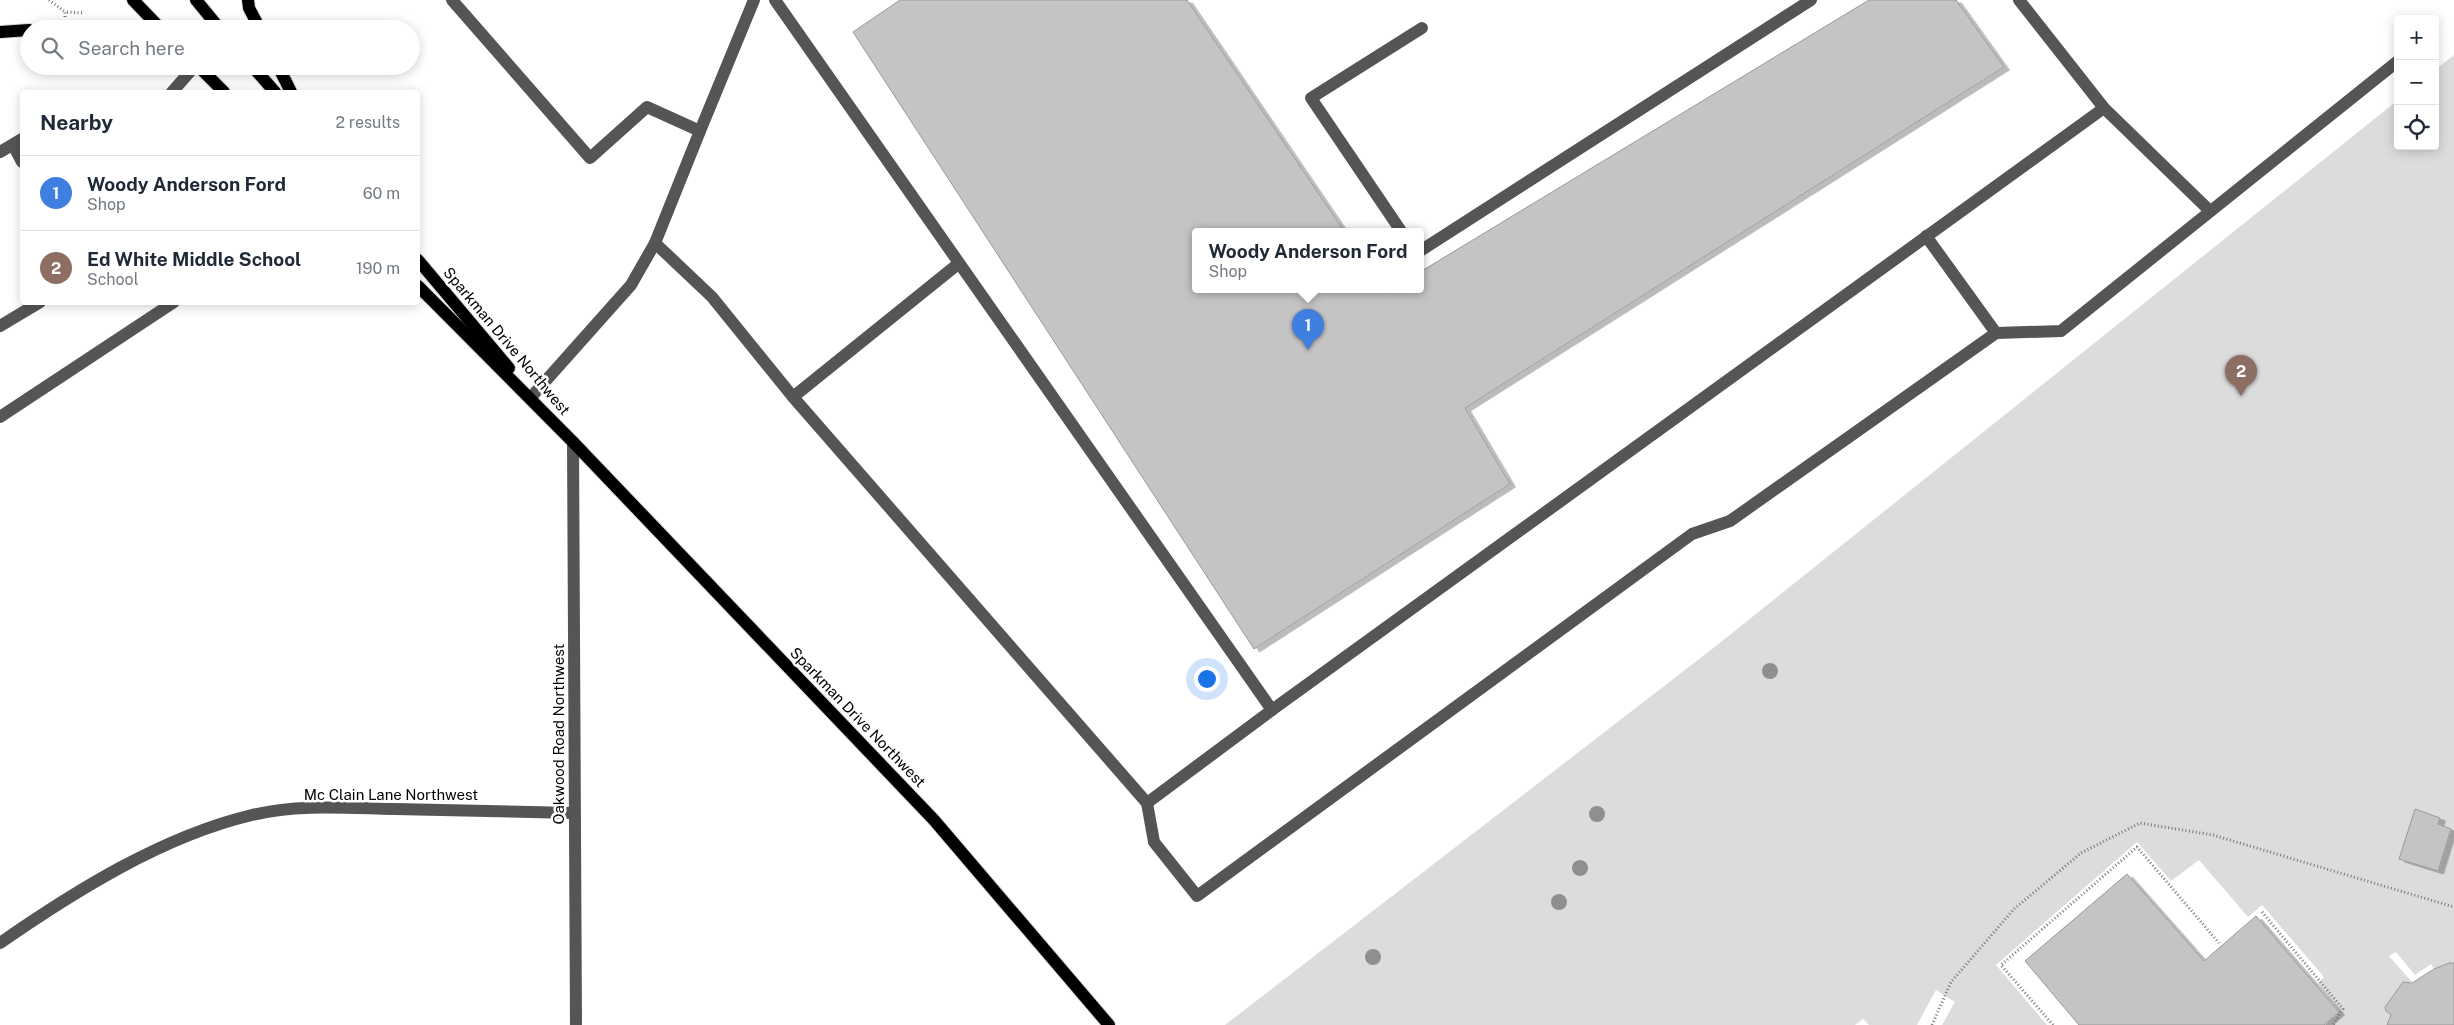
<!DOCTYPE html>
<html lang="en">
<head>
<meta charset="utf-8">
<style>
	:root { --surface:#fff; --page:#f2f2f3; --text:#1f2937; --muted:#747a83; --line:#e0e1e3; --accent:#7c3aed }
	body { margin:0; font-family:"Public Sans",sans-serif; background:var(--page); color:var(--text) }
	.controls { position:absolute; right:15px; top:15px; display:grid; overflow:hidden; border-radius:5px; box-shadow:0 2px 12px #0003 }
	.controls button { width:45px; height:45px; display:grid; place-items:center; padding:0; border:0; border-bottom:1px solid var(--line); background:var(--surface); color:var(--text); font:25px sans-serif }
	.you { position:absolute; left:1206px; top:678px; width:18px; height:18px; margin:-12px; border:4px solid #fff; border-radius:50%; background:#1a73e8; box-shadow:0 0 0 8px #1a73e833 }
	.badge { display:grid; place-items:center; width:32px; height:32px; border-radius:50%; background:var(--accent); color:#fff; font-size:16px; font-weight:700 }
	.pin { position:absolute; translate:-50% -41px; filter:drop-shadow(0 1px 2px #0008) }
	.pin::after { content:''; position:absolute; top:26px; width:18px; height:15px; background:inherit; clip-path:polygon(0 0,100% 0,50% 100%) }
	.popup { position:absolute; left:1192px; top:228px; width:232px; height:65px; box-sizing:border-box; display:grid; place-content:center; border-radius:5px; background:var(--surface); filter:drop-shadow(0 1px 4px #0005); font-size:16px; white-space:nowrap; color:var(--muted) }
	.popup b { font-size:19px; color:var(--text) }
	.popup::after { content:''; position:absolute; left:50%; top:100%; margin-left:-10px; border:10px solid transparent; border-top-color:var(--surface) }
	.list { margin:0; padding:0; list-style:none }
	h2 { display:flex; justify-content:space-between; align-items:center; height:65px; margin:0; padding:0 20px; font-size:21px }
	h2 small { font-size:16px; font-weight:400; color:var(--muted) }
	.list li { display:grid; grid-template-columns:32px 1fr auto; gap:15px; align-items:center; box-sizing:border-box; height:75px; padding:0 20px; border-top:1px solid var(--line) }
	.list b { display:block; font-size:19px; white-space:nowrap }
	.list p { margin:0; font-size:16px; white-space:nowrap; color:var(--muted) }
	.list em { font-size:16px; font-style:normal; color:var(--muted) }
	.icon { flex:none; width:28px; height:28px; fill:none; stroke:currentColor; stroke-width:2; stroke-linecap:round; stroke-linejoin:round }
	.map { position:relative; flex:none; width:2454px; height:1025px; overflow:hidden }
	.search { position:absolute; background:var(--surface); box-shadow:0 2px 12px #0003; left:20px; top:20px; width:400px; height:55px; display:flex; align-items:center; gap:12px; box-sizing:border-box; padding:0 18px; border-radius:28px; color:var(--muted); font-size:19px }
	.panel { position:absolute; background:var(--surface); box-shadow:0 2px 12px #0003; left:20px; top:90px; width:400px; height:215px; border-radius:5px }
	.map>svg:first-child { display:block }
	.green { fill:#dcdcdc }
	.building { fill:#c4c4c4; stroke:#999; filter:url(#shadow) }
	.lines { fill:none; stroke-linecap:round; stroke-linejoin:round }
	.major-casing { stroke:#dbdbdb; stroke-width:14 }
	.path { stroke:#777; stroke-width:3; stroke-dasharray:1 2.5; stroke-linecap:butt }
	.minor { stroke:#555; stroke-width:12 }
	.major { stroke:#000; stroke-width:12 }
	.tree { fill:#8f8f8f }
	.labels { text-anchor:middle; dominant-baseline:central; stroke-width:5; stroke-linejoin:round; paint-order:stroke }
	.street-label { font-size:15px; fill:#000; stroke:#fff }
</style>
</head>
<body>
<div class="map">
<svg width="2454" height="1025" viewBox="0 0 2454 1025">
	<defs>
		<filter id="shadow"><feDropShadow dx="5.5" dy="3" stdDeviation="0" flood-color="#0004"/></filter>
	</defs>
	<rect width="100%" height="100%" fill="#fff"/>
	<!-- green -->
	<polygon class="green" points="2454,55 2454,963 2434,969 2431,964 2415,975 2396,952 2389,956 2412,982 2403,982 2385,1007 2386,1011 2391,1015 2387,1025 2325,1025 2340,1012 2318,983 2324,977 2262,905 2248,917 2199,860 2171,881 2137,842 1996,965 2047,1025 1942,1025 1955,1002 1936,990 1917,1025 1869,1025 1863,1019 1855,1025 1225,1025 1716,646 2398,100 2398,146 2435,146 2435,70"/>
	<!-- building -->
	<g class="building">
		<polygon points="900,0 1187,0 1344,231 1196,231 1196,289 1383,289 1386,293 1393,289 1420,289 1420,272 1869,0 1956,0 2004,67 1465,408 1510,484 1254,649 853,32"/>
		<polygon points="2415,809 2440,818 2438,824 2451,829 2438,871 2399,859"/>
		<polygon points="2127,874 2204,961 2256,916 2339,1012 2324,1025 2079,1025 2025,961"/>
		<polygon points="2449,963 2454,963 2454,1025 2387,1025 2391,1015 2386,1011 2385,1007 2403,982 2412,983 2434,969"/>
	</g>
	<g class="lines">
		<!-- major casing -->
		<g class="major-casing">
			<g id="major">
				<polyline points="133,0 161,29"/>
				<polyline points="196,0 220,29"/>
				<polyline points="248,0 249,8 260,29"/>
				<polyline points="0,32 29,30"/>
				<polyline points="198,66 224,92"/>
				<polyline points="252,66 275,92"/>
				<polyline points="278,66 291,92"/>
				<polyline points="418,260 509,368"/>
				<polyline points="418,286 573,442 934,820 1109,1025"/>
			</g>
		</g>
		<!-- path -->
		<g class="path">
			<polyline points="49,0 65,12"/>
			<polyline points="65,17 65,12 84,13"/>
			<polyline points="2262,912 2343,1009 2333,1025"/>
			<polyline points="1932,1025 1951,982 2014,909 2081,853 2140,823 2213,835 2454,907"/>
			<polyline points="2053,1025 2001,965 2137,847 2219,943"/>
		</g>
		<!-- minor -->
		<g class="minor">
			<polyline points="452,0 590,158 647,107 700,131 655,243 631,285 533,395"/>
			<polyline points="775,0 1272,710 2104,108"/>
			<polyline points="2019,0 2104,108 2210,211"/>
			<polyline points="172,92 195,66"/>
			<polyline points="700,131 754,0"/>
			<polyline points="13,145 22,162"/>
			<polyline points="0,152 22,139"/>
			<polyline points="1401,231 1311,98 1422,28"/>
			<polyline points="655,243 712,297 793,397"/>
			<polyline points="1420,251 1811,0"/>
			<polyline points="958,264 793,397 1147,803 1272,710"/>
			<polyline points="0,326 40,302"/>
			<polyline points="1996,333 2061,331 2398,61"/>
			<polyline points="0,417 174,302"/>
			<polyline points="573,442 576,1025"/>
			<polyline points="1147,803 1154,842 1197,896 1692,534 1730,521 1996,333 1926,236"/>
			<path d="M0 943C75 891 163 836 252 815 298 804 346 808 392 809 453 810 514 812 574 813"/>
		</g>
		<!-- major -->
		<use href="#major" class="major"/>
	</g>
	<!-- trees -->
	<g class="tree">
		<circle cx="1770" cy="671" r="8"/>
		<circle cx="1597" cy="814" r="8"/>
		<circle cx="1580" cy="868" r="8"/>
		<circle cx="1559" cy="902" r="8"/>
		<circle cx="1373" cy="957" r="8"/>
	</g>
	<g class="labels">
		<!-- street labels -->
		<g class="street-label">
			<text transform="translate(507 341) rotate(50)">Sparkman Drive Northwest</text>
			<text transform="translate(858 717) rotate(46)">Sparkman Drive Northwest</text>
			<text transform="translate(558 734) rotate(-90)">Oakwood Road Northwest</text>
			<text x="391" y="794">Mc Clain Lane Northwest</text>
		</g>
	</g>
</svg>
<div class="controls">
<button>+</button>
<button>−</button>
<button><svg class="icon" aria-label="locate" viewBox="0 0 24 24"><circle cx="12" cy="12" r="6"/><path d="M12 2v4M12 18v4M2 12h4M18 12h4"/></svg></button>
</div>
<div class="you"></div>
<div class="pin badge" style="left:1308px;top:350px;background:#3f7fe0">1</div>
<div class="popup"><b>Woody Anderson Ford</b>Shop</div>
<div class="pin badge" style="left:2241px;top:396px;background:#8d6e63">2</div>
<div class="search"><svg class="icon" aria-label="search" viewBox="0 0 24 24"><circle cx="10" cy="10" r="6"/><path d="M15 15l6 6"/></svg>Search here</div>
<section class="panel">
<h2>Nearby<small>2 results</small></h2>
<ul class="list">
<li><span class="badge" style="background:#3f7fe0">1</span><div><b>Woody Anderson Ford</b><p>Shop</p></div><em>60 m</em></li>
<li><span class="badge" style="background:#8d6e63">2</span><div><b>Ed White Middle School</b><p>School</p></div><em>190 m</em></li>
</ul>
</section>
</div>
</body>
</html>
